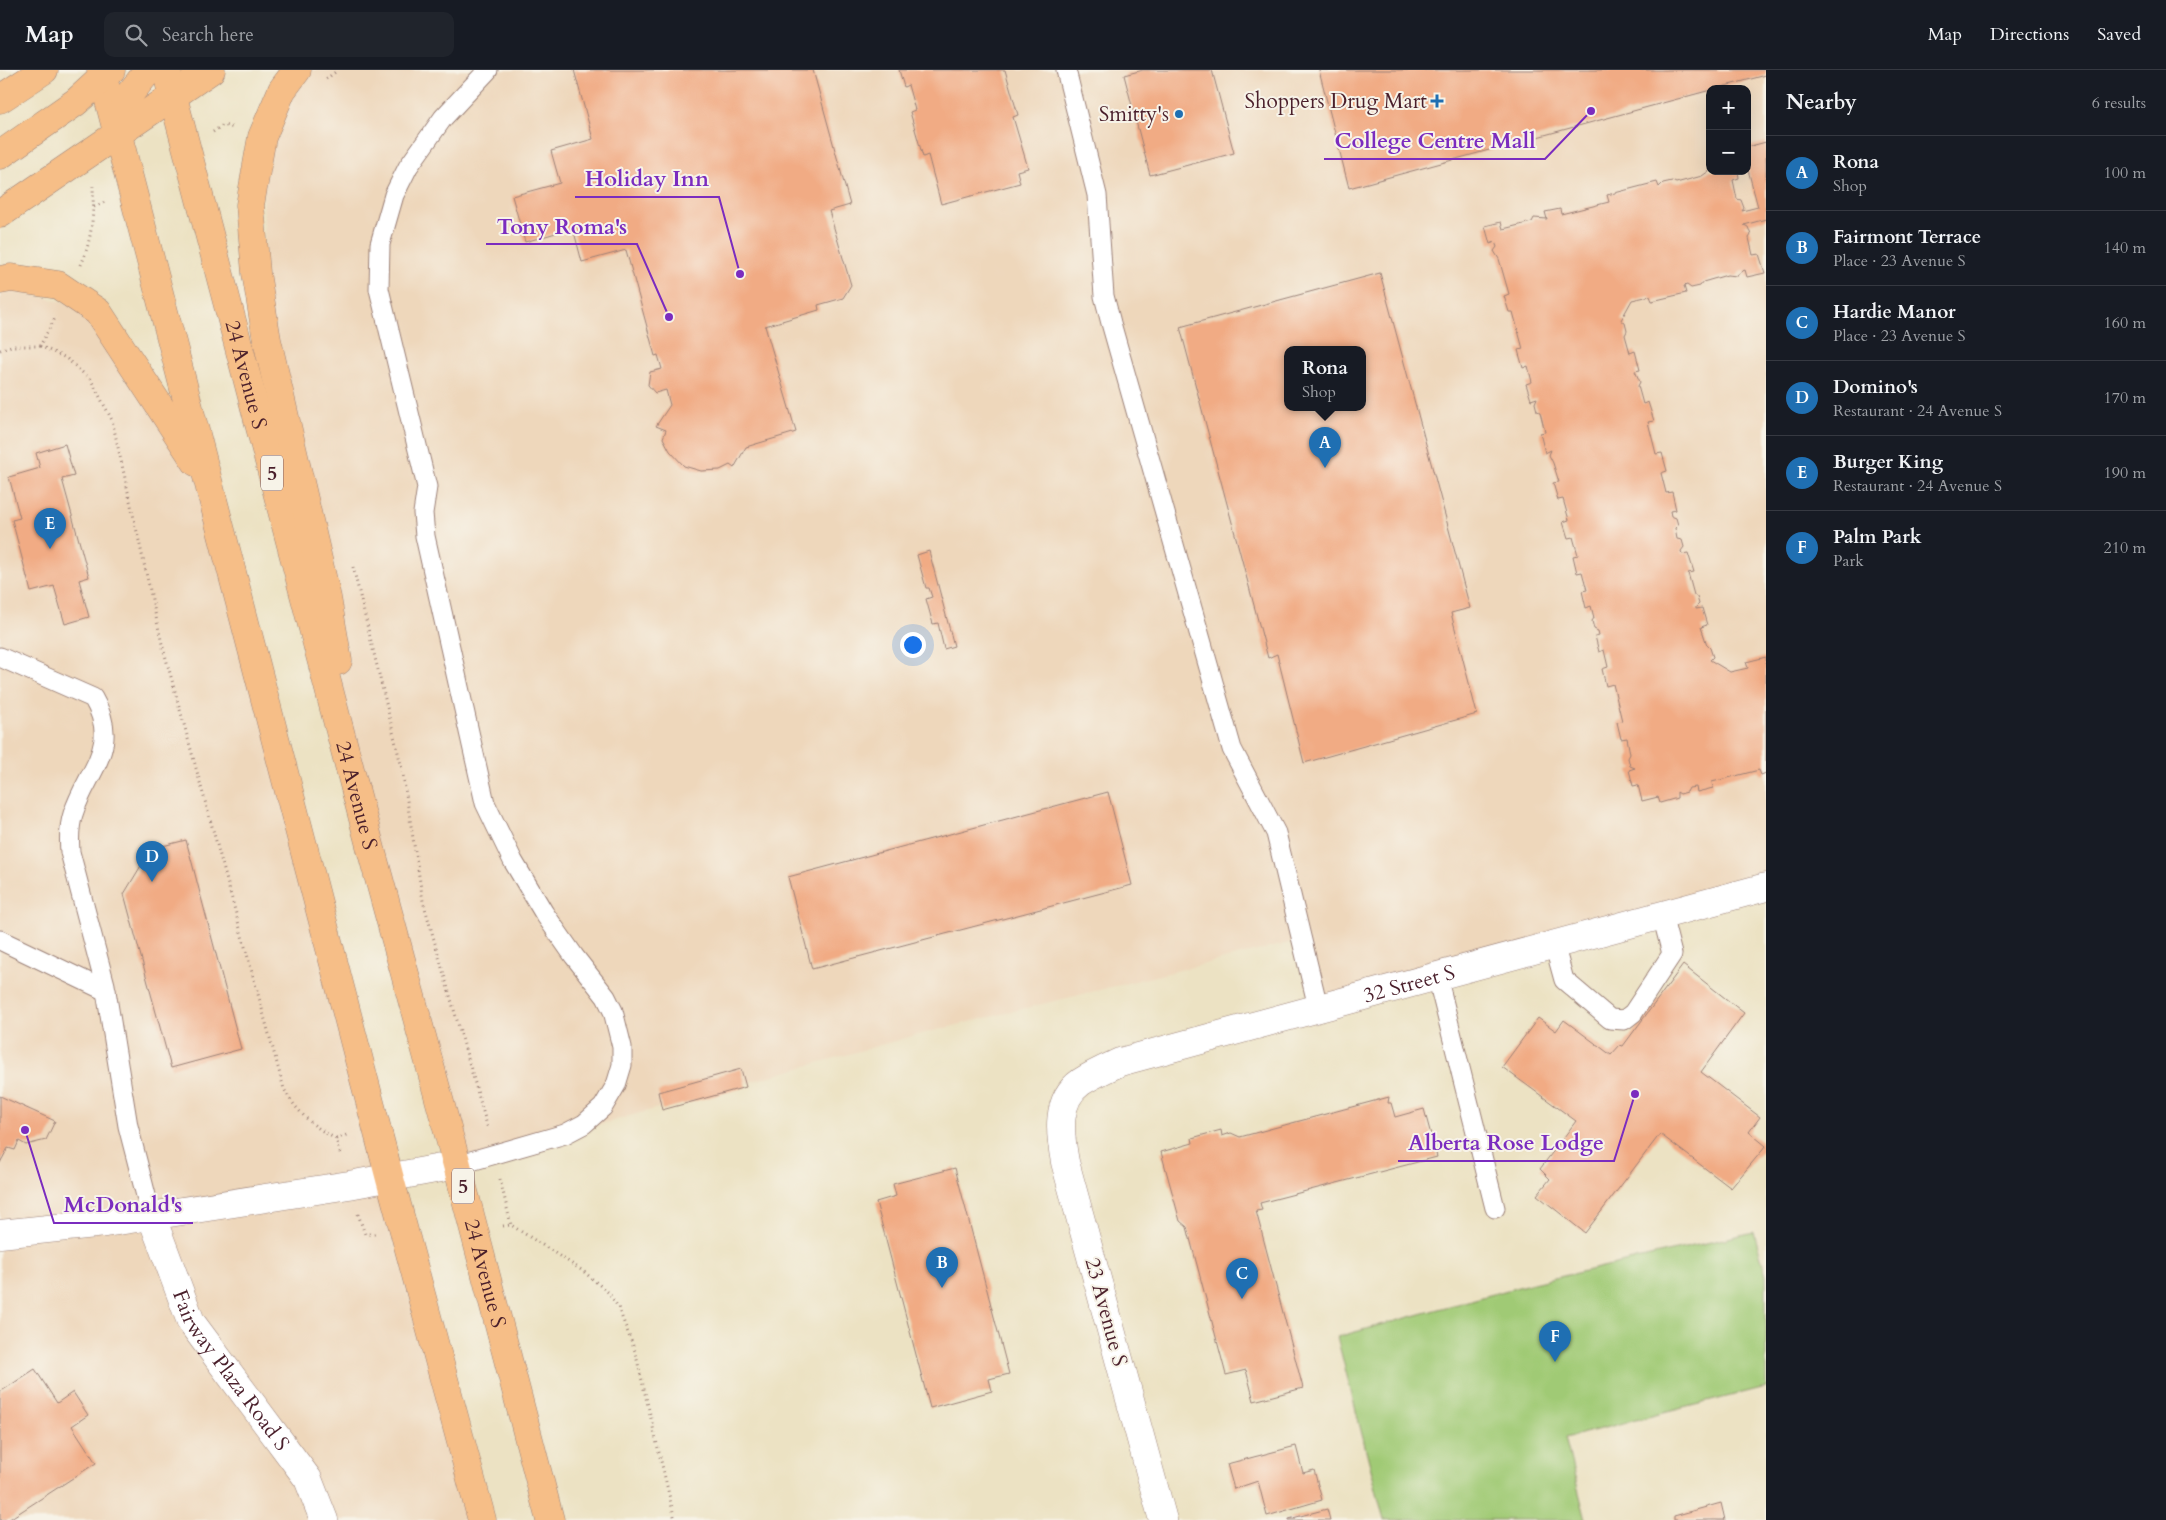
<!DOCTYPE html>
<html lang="en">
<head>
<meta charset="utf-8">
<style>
	:root { --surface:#171b24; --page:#20242c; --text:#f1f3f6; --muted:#9ea1a6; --line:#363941; --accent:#1f6fb2 }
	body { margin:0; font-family:Cardo,serif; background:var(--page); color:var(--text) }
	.controls { position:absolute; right:15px; top:15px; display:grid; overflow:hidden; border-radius:10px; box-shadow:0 5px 20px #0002 }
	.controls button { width:45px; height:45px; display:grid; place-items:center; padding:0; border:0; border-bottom:1px solid var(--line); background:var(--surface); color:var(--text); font:25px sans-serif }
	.you { position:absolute; left:912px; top:574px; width:18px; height:18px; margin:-12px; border:4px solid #fff; border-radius:50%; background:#1a73e8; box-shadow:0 0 0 8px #1a73e833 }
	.badge { display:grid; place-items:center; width:32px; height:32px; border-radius:50%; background:var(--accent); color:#fff; font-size:16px; font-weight:700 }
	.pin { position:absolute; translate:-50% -41px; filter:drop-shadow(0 1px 2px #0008) }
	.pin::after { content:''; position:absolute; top:26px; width:18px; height:15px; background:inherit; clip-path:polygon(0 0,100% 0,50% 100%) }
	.popup { position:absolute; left:1284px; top:276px; width:82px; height:65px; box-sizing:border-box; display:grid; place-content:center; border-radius:10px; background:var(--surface); filter:drop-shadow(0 1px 4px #0005); font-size:16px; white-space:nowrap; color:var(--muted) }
	.popup b { font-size:19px; color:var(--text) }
	.popup::after { content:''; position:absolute; left:50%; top:100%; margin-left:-10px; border:10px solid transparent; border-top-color:var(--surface) }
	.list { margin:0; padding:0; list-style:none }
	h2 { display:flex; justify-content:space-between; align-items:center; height:65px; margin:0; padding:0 20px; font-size:21px }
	h2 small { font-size:16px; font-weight:400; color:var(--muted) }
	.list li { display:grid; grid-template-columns:32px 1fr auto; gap:15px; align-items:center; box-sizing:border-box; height:75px; padding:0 20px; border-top:1px solid var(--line) }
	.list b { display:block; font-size:19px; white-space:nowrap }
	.list p { margin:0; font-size:16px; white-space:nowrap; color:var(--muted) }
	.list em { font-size:16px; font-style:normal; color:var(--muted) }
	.icon { flex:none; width:28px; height:28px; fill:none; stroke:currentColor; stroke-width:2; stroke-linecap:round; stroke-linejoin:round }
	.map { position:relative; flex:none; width:1766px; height:1450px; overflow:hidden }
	header { display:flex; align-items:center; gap:30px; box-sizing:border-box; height:70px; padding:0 25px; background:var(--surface); border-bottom:1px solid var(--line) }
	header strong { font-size:24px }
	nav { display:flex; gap:28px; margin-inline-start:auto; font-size:18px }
	.search { width:350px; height:45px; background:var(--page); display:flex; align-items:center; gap:12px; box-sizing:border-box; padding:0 18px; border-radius:10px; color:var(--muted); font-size:19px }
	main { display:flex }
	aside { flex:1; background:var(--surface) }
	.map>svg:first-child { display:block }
	.built { fill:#eed7bb; fill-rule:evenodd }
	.green { fill:#a0ca75; stroke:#757450 }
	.building { fill:#f1ab84; fill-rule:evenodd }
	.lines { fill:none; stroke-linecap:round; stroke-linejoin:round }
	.lane-casing { stroke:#9b8077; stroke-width:21 }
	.street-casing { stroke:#9b8077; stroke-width:29 }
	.primary-casing { stroke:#9b8077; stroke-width:29 }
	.path { stroke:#9b8077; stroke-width:3; stroke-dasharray:1 4; stroke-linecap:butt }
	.lane { stroke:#fff; stroke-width:19 }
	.street { stroke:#fff; stroke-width:28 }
	.primary { stroke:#f6be87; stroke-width:28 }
	.poi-dot { fill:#1f6fb2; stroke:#f7f3e8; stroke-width:2 }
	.labels { text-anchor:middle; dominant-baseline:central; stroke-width:4; stroke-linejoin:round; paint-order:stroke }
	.shield { fill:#f7f3e8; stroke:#7e5f64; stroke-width:1 }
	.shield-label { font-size:20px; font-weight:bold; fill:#4a1f2b }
	.poi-label { font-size:21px; fill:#4a1f2b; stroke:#f7f3e8; text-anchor:end }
	.street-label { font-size:21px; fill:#4a1f2b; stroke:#f7f3e8 }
	.leader { fill:none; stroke:#7b2cbf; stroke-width:2 }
	.callout-dot { fill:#7b2cbf; stroke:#f7f3e8; stroke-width:2 }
	.callout-label { font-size:22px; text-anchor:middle; font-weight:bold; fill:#7b2cbf; stroke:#f7f3e8; stroke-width:4; stroke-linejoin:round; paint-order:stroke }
</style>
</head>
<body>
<header>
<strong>Map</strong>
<div class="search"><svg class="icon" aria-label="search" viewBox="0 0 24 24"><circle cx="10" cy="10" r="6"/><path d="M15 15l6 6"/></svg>Search here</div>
<nav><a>Map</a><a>Directions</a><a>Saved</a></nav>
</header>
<main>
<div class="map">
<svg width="1766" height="1450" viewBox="0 0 1766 1450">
	<rect width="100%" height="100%" fill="#f7f3e8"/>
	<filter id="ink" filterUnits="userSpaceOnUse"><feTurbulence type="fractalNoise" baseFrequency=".02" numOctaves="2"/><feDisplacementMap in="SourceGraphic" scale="10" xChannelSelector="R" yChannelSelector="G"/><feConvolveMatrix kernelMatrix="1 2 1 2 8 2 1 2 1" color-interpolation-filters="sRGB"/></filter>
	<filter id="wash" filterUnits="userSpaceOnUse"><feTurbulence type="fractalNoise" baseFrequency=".0096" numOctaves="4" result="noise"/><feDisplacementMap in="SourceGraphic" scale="20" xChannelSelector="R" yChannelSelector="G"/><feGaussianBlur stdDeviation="1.12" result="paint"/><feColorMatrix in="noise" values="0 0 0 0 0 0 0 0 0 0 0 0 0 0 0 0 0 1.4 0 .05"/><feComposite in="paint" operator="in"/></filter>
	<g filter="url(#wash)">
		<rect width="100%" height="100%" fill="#ece2c3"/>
		<!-- built -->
		<g class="built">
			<path d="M307 0H1766V818L1318 937 1301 870 909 967 457 1095 372 783 327 528 267 270 262 67ZM1710 19H1747V101H1710ZM1288 279H1362V337H1288Z"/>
			<polygon points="0,215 98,242 210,414 482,1450 0,1450"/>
		</g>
		<!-- green -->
		<polygon class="green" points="1754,1162 1766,1206 1766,1317 1565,1368 1586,1450 1384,1450 1337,1267 1533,1213"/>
		<g id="blocks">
			<!-- building -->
			<g class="building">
				<polygon points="574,0 813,0 850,135 829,141 851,215 843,228 818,235 819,240 765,256 796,362 746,377 734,398 730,395 720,400 701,401 684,396 670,381 663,368 666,360 656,356 670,335 666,320 655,323 648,315 650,302 662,299 658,285 655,286 626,180 582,192 573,158 525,172 512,126 560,113 551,81 593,69"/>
				<polygon points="899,0 1005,0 1018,45 1013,47 1028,98 1017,101 1020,113 941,134 928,85 923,87 910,42 915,40 908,15 904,17"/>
				<polygon points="1143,0 1212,0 1234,83 1150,105 1124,5"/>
				<polygon points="1319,0 1766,0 1766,5 1349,118"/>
				<polygon points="1766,72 1766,149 1744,155 1748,157 1751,165 1749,168 1753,185 1759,184 1765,203 1747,207 1745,200 1740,202 1737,206 1727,205 1703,212 1700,216 1691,218 1687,215 1684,216 1686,223 1652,231 1650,226 1632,230 1621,250 1625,253 1627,261 1625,265 1630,283 1635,281 1640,300 1635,301 1640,312 1638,316 1643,334 1648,332 1654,351 1648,352 1656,384 1662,383 1667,401 1661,403 1666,423 1672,422 1676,440 1670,441 1671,446 1676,448 1678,455 1675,458 1677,469 1682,470 1684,477 1681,481 1682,484 1688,483 1694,502 1688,503 1694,525 1697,527 1699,534 1696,537 1696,539 1702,538 1707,555 1701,557 1707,575 1710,578 1713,587 1710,590 1730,602 1748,598 1746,592 1766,587 1766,703 1761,705 1759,700 1712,712 1713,718 1697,722 1696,717 1689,718 1687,722 1680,724 1677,722 1677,728 1660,733 1658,727 1642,731 1638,715 1633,716 1629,700 1635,698 1630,696 1628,688 1630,684 1627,668 1621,669 1617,652 1622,651 1613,614 1606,616 1602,599 1608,597 1604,580 1599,582 1595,566 1599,565 1598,561 1594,559 1592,551 1594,548 1591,536 1586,538 1582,521 1587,520 1582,502 1577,503 1573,486 1578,485 1573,467 1568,468 1563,452 1569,450 1563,429 1558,430 1553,413 1559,412 1553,393 1549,385 1551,380 1545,383 1540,363 1545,362 1540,342 1537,341 1535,333 1537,328 1531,330 1526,314 1532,312 1528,296 1523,298 1518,280 1523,279 1513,242 1509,242 1504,226 1509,224 1499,189 1494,181 1497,177 1495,172 1490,174 1485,156 1501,152 1503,159 1532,152 1534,148 1547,149 1545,142 1560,139 1561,144 1609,132 1607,125 1657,112 1659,117 1663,113 1672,111 1676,113 1702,106 1709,101 1738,101 1739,108 1733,110 1737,129 1741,130 1744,138 1742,141 1758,137 1747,96 1747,77"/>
				<path d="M1380 203 1470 538 1451 543 1477 644 1304 693 1277 584 1268 588 1180 257ZM1288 279H1362V337H1288Z"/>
				<polygon points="65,374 74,406 62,409 89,507 79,510 89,547 65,554 54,516 31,522 12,450 20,448 9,407 40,398 36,383"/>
				<polygon points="929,481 954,576 944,579 938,553 933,554 926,529 932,527 929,518 926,518 917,485"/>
				<polygon points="1108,722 1132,815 812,899 788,807"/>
				<polygon points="186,770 241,979 171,998 124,824 151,779"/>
				<polygon points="1683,895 1744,943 1701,1002 1760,1047 1749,1062 1766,1076 1731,1118 1660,1064 1585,1163 1537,1125 1550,1109 1540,1099 1576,1051 1502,997 1538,948 1556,961 1564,950 1611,985 1620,975 1623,976"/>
				<polygon points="741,999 746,1017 662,1040 658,1022"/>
				<polygon points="0,1026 55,1051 46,1070 26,1075 19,1071 15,1080 8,1078 0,1093"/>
				<polygon points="1389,1027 1388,1033 1391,1033 1395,1047 1424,1039 1437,1087 1260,1133 1262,1140 1256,1141 1303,1318 1254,1331 1246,1300 1226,1305 1187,1157 1180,1151 1161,1082 1193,1073 1192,1068 1221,1060 1222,1066 1231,1063 1240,1067"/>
				<polygon points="955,1098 1009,1304 989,1309 992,1321 930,1338 876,1132 896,1126 893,1114"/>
				<polygon points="35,1299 57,1333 73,1322 88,1345 72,1356 96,1393 8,1450 0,1450 0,1322"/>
				<polygon points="1296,1376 1303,1403 1314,1400 1322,1430 1267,1446 1258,1411 1234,1419 1227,1394"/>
				<polygon points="1721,1433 1725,1450 1674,1450 1674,1446"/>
				<polygon points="1327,1439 1330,1450 1289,1450 1289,1449"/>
			</g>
		</g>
	</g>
	<g filter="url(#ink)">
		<use href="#blocks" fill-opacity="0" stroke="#9b8077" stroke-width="1"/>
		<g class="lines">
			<!-- lane casing -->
			<g class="lane-casing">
				<g id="lane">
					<polyline points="1066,0 1097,125 1104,226 1111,253 1232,679 1276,763 1318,937"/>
					<path d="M0 587 93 628C122 677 87 700 73 744 69 756 69 769 70 782L105 915 128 1056 151 1145"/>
					<polyline points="0,870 106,921"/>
					<polyline points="1554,874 1564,910 1610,949 1624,950 1633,943 1672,884 1662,845"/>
					<polyline points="1437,906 1495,1138"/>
					<polyline points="457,1095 565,1064 584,1054 603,1037 616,1015 622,995 622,977 613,941 606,927 574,886 544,843 513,791 485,733 425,466 423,443 427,417 379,219 380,174 394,125 408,97 443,48 488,0"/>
				</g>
			</g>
			<!-- street casing -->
			<g class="street-casing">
				<g id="street">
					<path id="s1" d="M151 1145 191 1252 308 1409 324 1450"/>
					<polyline points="0,1164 105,1153 349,1115 457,1095"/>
					<path id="s2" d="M1163 1450 1065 1092C1060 1065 1055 1030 1081 1012 1093 1004 1107 998 1120 992L1766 817"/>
				</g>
			</g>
			<!-- primary casing -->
			<g class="primary-casing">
				<g id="primary">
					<polyline points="101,0 390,1109 482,1450"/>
					<path id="s3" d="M166 0 372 783 457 1095 550 1450"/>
					<polyline points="297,0 282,20 262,67 250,135 256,203 267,270 327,528 338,591"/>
					<polyline points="0,29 44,0"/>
					<polyline points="118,62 128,26 149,0"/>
					<polyline points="0,85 76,32 111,0"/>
					<polyline points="0,144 211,0"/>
					<polyline points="0,210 11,208 58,215 98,242 196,392"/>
				</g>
			</g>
			<!-- path -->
			<g class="path">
				<polyline points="326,9 338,0"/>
				<polyline points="213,62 223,55 234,58"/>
				<polyline points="94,137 105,132"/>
				<path d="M81 195C92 170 94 143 93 116"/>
				<path d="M40 276 66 288 91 310 112 350 162 574 284 1019C297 1042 312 1056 336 1069L341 1086"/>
				<polyline points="0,280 11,276 40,276 55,248"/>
				<polyline points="353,497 402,699 423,831 488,1059"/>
				<polyline points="336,1069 349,1064"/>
				<polyline points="500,1109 511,1155"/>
				<polyline points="358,1144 365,1164 375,1164"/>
				<polyline points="503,1156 511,1155 583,1201 609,1223 618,1237 635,1281 675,1450"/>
			</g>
			<!-- lane -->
			<use href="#lane" class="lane"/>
			<!-- street -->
			<use href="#street" class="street"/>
			<!-- primary -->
			<use href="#primary" class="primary"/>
		</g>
	</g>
	<!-- markers -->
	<g class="poi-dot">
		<path d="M1434.5 23.5h5v5h5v5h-5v5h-5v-5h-5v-5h5z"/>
		<circle cx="1179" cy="44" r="5"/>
	</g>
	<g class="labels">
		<!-- shield labels -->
		<g class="shield">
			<rect x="261" y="385.5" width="22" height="35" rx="4"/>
			<rect x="452" y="1098.5" width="22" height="35" rx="4"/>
		</g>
		<g class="shield-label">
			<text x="272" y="403">5</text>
			<text x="463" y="1116">5</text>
		</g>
		<!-- poi labels -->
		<g class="poi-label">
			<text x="1427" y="31">Shoppers Drug Mart</text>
			<text x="1169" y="44">Smitty's</text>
		</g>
		<!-- street labels -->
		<g class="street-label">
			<text stroke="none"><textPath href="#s3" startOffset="315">24 Avenue S</textPath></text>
			<text stroke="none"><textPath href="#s3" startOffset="750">24 Avenue S</textPath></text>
			<text stroke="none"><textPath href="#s2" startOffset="801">32 Street S</textPath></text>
			<text stroke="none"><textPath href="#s3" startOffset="1245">24 Avenue S</textPath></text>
			<text transform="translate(1106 1242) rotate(75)">23 Avenue S</text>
			<text stroke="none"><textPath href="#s1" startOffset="176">Fairway Plaza Road S</textPath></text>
		</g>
	</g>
	<!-- callouts -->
	<path class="leader" d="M1591 41L1545 89H1324M740 204L719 127H575M669 247L637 174H486M1635 1024L1614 1091H1398M25 1060L54 1153H193"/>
	<g class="callout-dot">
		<circle cx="1591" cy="41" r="5"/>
		<circle cx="740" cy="204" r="5"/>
		<circle cx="669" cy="247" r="5"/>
		<circle cx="1635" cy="1024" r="5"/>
		<circle cx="25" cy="1060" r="5"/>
	</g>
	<g class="callout-label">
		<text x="1435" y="78">College Centre Mall</text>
		<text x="647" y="116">Holiday Inn</text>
		<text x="562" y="164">Tony Roma's</text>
		<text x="1506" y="1080">Alberta Rose Lodge</text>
		<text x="123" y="1142">McDonald's</text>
	</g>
</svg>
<div class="controls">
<button>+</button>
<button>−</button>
</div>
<div class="you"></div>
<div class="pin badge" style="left:1325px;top:398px">A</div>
<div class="popup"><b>Rona</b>Shop</div>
<div class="pin badge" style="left:942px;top:1218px">B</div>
<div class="pin badge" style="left:1242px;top:1229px">C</div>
<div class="pin badge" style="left:152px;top:812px">D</div>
<div class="pin badge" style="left:50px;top:479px">E</div>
<div class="pin badge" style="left:1555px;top:1292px">F</div>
</div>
<aside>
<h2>Nearby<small>6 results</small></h2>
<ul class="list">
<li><span class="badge">A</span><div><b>Rona</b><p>Shop</p></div><em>100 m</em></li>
<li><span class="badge">B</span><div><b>Fairmont Terrace</b><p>Place · 23 Avenue S</p></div><em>140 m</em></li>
<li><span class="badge">C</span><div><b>Hardie Manor</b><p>Place · 23 Avenue S</p></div><em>160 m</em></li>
<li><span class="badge">D</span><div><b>Domino's</b><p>Restaurant · 24 Avenue S</p></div><em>170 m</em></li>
<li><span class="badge">E</span><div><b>Burger King</b><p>Restaurant · 24 Avenue S</p></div><em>190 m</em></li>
<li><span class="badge">F</span><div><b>Palm Park</b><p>Park</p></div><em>210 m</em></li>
</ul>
</aside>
</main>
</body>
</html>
